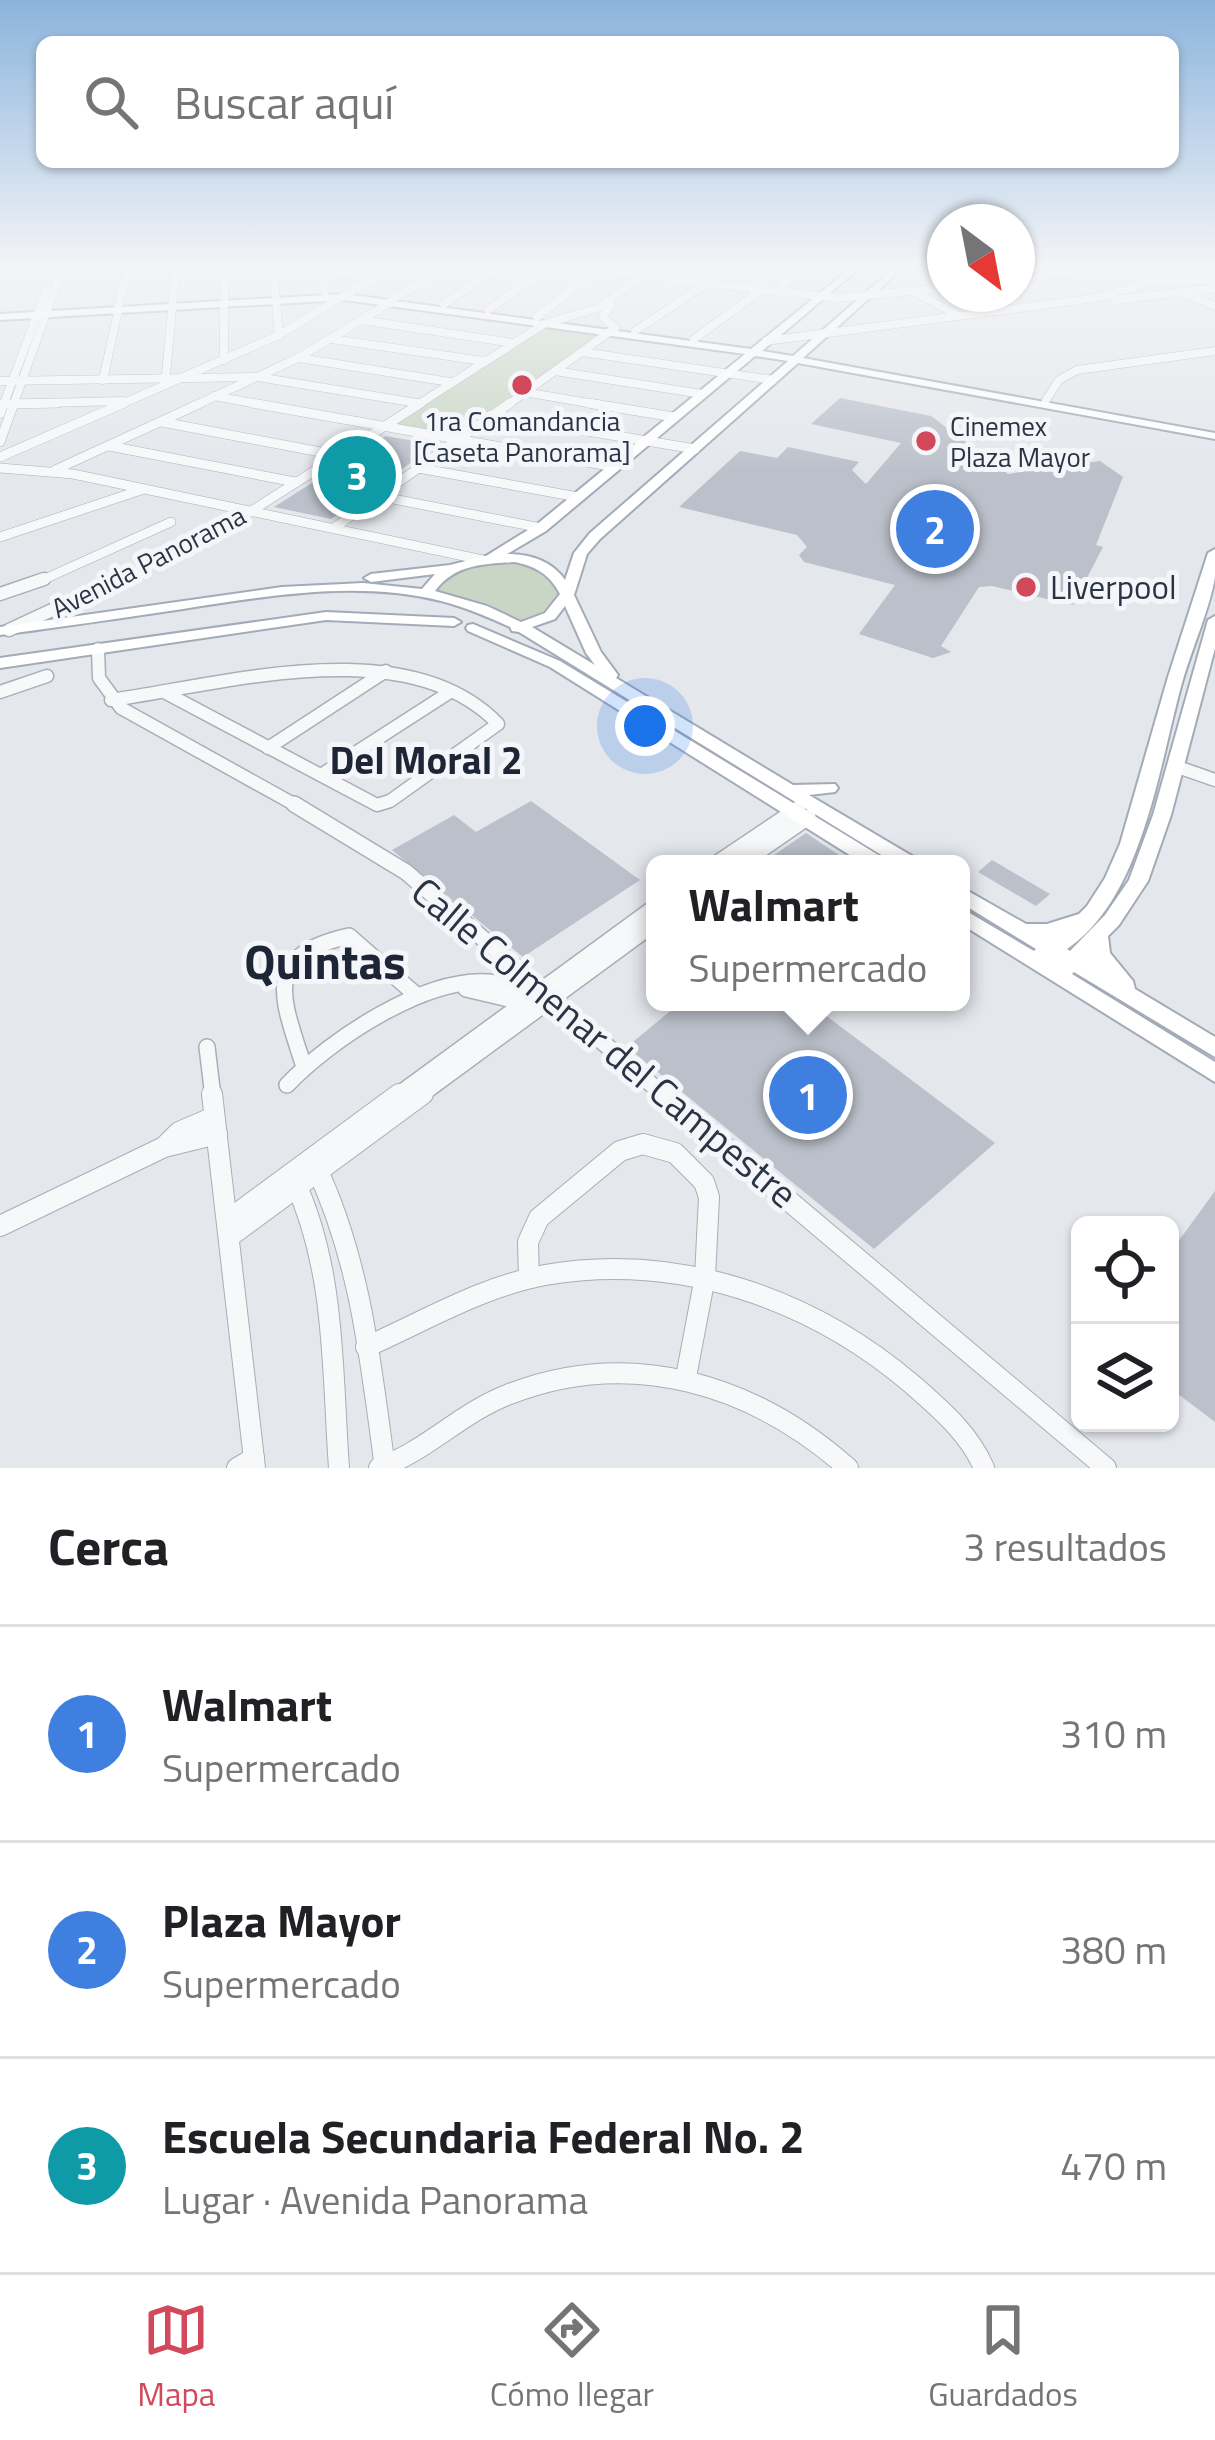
<!DOCTYPE html>
<html lang="es">
<head>
<meta charset="utf-8">
<style>
	:root { --surface:#fff; --page:#f2f2f2; --text:#202124; --muted:#757577; --line:#e0e0e0; --accent:#d1495b }
	body { margin:0; font-family:"Titillium Web",sans-serif; background:var(--page); color:var(--text) }
	.controls { position:absolute; right:36px; bottom:36px; display:grid; overflow:hidden; border-radius:18px; box-shadow:0 3px 9px #0004 }
	.controls button { width:108px; height:108px; display:grid; place-items:center; padding:0; border:0; border-bottom:3px solid var(--line); background:var(--surface); color:var(--text); font:60px sans-serif }
	.compass { position:absolute; left:927px; top:204px; width:108px; height:108px; border-radius:50%; background:var(--surface); box-shadow:0 3px 9px #0004; rotate:148deg }
	.you { position:absolute; left:645px; top:726px; width:42px; height:42px; margin:-30px; border:9px solid #fff; border-radius:50%; background:#1a73e8; box-shadow:0 0 0 18px #1a73e833 }
	.badge { display:grid; place-items:center; width:78px; height:78px; border-radius:50%; background:var(--accent); color:#fff; font-size:39px; font-weight:700 }
	.pin { position:absolute; translate:-50% -50%; border:6px solid #fff; box-shadow:0 3px 12px #0006 }
	.popup { position:absolute; left:646px; top:855px; width:324px; height:156px; box-sizing:border-box; display:grid; place-content:center; border-radius:18px; background:var(--surface); filter:drop-shadow(0 3px 9px #0005); font-size:39px; white-space:nowrap; color:var(--muted) }
	.popup b { font-size:45px; color:var(--text) }
	.popup::after { content:''; position:absolute; left:50%; top:100%; margin-left:-24px; border:24px solid transparent; border-top-color:var(--surface) }
	.list { margin:0; padding:0; list-style:none }
	h2 { display:flex; justify-content:space-between; align-items:center; height:156px; margin:0; padding:0 48px; font-size:51px }
	h2 small { font-size:39px; font-weight:400; color:var(--muted) }
	.list li { display:grid; grid-template-columns:78px 1fr auto; gap:36px; align-items:center; box-sizing:border-box; height:216px; padding:0 48px; border-top:3px solid var(--line) }
	.list b { display:block; font-size:45px; white-space:nowrap }
	.list p { margin:0; font-size:39px; white-space:nowrap; color:var(--muted) }
	.list em { font-size:39px; font-style:normal; color:var(--muted) }
	.icon { flex:none; width:66px; height:66px; fill:none; stroke:currentColor; stroke-width:2; stroke-linecap:round; stroke-linejoin:round }
	.map { position:relative; flex:none; width:1215px; height:1468px; overflow:hidden }
	.search { position:absolute; background:var(--surface); box-shadow:0 3px 9px #0004; left:36px; right:36px; top:36px; height:132px; display:flex; align-items:center; gap:30px; box-sizing:border-box; padding:0 42px; border-radius:18px; color:var(--muted); font-size:45px }
	.sheet { height:804px; background:var(--surface) }
	nav { display:flex; justify-content:space-around; align-items:center; box-sizing:border-box; height:168px; border-top:3px solid var(--line); background:var(--surface); font-size:33px; color:var(--muted) }
	nav a { display:grid; justify-items:center; gap:6px }
	nav .on { color:var(--accent) }
	.map>svg:first-child { display:block }
	.green { fill:#c9d6c5 }
	.building { fill:#bbc0ca }
	.lines { fill:none; stroke-linecap:round; stroke-linejoin:round }
	.minor-far4-casing { stroke:#a9aeb7; stroke-width:9 }
	.minor-far3-casing { stroke:#a9aeb7; stroke-width:10 }
	.minor-far2-casing { stroke:#a9aeb7; stroke-width:15 }
	.minor-far1-casing { stroke:#a9aeb7; stroke-width:18 }
	.minor-casing { stroke:#a9aeb7; stroke-width:22 }
	.major-casing { stroke:#a3abb8; stroke-width:4 }
	.minor-far4 { stroke:#f7f8fa; stroke-width:8 }
	.minor-far3 { stroke:#f7f8fa; stroke-width:9 }
	.minor-far2 { stroke:#f7f8fa; stroke-width:12 }
	.minor-far1 { stroke:#f7f8fa; stroke-width:15 }
	.minor { stroke:#f7f8fa; stroke-width:20 }
	.major { fill:#fff; fill-rule:evenodd }
	.poi-dot { fill:#d1495b; stroke:#f4f6f9; stroke-width:4.5 }
	.labels { text-anchor:middle; dominant-baseline:central; stroke-width:10; stroke-linejoin:round; paint-order:stroke }
	.far-poi-label { font-size:27px; fill:#2b3445; stroke:#f4f6f9 }
	.far-street-label { font-size:27px; fill:#2b3445; stroke:#f4f6f9 }
	.poi-label { font-size:33px; fill:#2b3445; stroke:#f4f6f9; text-anchor:start }
	.quarter-label { font-size:39px; font-weight:bold; fill:#1d2536; stroke:#f4f6f9 }
	.near-street-label { font-size:39px; fill:#2b3445; stroke:#f4f6f9 }
	.near-quarter-label { font-size:48px; font-weight:bold; fill:#1d2536; stroke:#f4f6f9 }
</style>
</head>
<body>
<div class="map">
<svg width="1215" height="1468" viewBox="0 0 1215 1468">
	<rect width="100%" height="100%" fill="#e4e7ec"/>
	<!-- green -->
	<g class="green">
		<polygon points="545,326 605,335 457,438 391,426"/>
		<polygon points="505,561 544,570 561,590 547,613 521,623 483,604 434,590 456,571"/>
	</g>
	<!-- building -->
	<g class="building">
		<polygon points="840,398 931,416 1008,474 1100,461 1123,477 1096,545 1103,547 1073,605 992,586 979,587 941,646 951,652 933,658 859,634 895,585 804,562 799,555 807,547 797,535 679,507 740,451 777,458 788,447 859,462 852,470 866,484 901,443 811,424"/>
		<polygon points="386,436 436,445 331,519 274,507"/>
		<polygon points="531,801 640,880 523,957 392,850 454,815 476,832"/>
		<polygon points="806,833 845,859 838,864 761,864"/>
		<polygon points="992,860 1050,894 1036,906 978,872"/>
		<polygon points="681,1002 808,1002 995,1143 874,1249 627,1047"/>
		<polygon points="1215,1191 1215,1422 1170,1388 1170,1253"/>
	</g>
	<g class="lines">
		<!-- minor-far4 casing -->
		<g class="minor-far4-casing">
			<g id="minor-far4">
				<polyline points="273,267 279,335"/>
				<polyline points="297,267 373,277"/>
				<polyline points="567,267 837,298 945,288"/>
				<polyline points="677,267 744,272"/>
				<polyline points="919,267 945,271"/>
				<polyline points="1116,267 1147,282"/>
				<polyline points="1137,267 1166,279"/>
				<polyline points="320,270 325,292"/>
				<polyline points="0,273 78,267"/>
				<polyline points="1017,279 1108,267"/>
				<polyline points="776,292 802,267"/>
				<polyline points="916,293 956,314"/>
				<polyline points="1186,294 1215,306"/>
				<polyline points="396,297 447,267"/>
				<polyline points="224,299 225,267"/>
				<polyline points="1115,300 1215,288"/>
				<polyline points="224,303 224,360"/>
				<polyline points="444,304 499,267"/>
				<polyline points="118,307 128,267"/>
				<polyline points="488,310 550,267"/>
				<polyline points="537,317 595,272"/>
				<polyline points="361,320 513,343"/>
				<polyline points="635,331 704,285"/>
				<polyline points="331,339 483,361"/>
				<polyline points="694,339 761,290"/>
				<polyline points="766,341 1096,298 1155,281 1215,280"/>
				<polyline points="582,352 773,380"/>
				<polyline points="299,358 450,382"/>
				<polyline points="555,371 702,394"/>
				<polyline points="103,380 118,311"/>
				<polyline points="0,381 258,377 417,403"/>
				<polyline points="165,385 176,267"/>
				<polyline points="524,392 606,406"/>
				<polyline points="214,396 269,406"/>
				<polyline points="1046,400 1059,380 1077,370 1215,351"/>
				<polyline points="10,404 122,401"/>
				<polyline points="3,406 46,291"/>
				<polyline points="13,406 61,272"/>
				<polyline points="117,406 279,335 391,267"/>
				<polyline points="194,406 298,358 391,302"/>
				<polyline points="416,406 544,324 601,307 652,267"/>
				<polyline points="506,406 615,328 603,317 611,305"/>
			</g>
		</g>
		<!-- minor-far3 casing -->
		<g class="minor-far3-casing">
			<g id="minor-far3">
				<polyline points="252,403 615,467"/>
				<polyline points="588,403 674,417"/>
				<polyline points="10,404 58,403"/>
				<polyline points="0,414 4,403"/>
				<polyline points="491,415 695,449"/>
				<polyline points="162,422 336,455"/>
				<polyline points="0,442 14,403"/>
				<polyline points="109,446 295,482"/>
				<polyline points="0,457 124,403"/>
				<polyline points="0,468 73,474 483,560"/>
				<polyline points="418,468 578,497"/>
				<polyline points="55,470 201,403"/>
				<polyline points="378,496 541,528"/>
				<polyline points="334,528 510,403"/>
				<polyline points="0,537 141,490"/>
				<polyline points="38,582 171,522"/>
				<polyline points="112,582 220,531 421,403"/>
			</g>
		</g>
		<!-- minor-far2 casing -->
		<g class="minor-far2-casing">
			<g id="minor-far2">
				<polyline points="0,594 44,579"/>
				<polyline points="9,630 119,579"/>
				<polyline points="98,649 99,678 121,708 299,807"/>
				<polyline points="0,692 47,676"/>
				<path d="M111 700C224 684 408 630 498 724L390 801 377 805 166 693"/>
				<polyline points="268,748 386,671"/>
				<polyline points="1175,766 1215,780"/>
				<polyline points="321,775 450,692"/>
			</g>
		</g>
		<!-- minor-far1 casing -->
		<g class="minor-far1-casing">
			<g id="minor-far1">
				<polyline points="294,804 406,872 666,1097"/>
				<polyline points="716,864 798,809"/>
				<polyline points="740,864 808,817"/>
				<polyline points="466,989 522,1002"/>
				<polyline points="207,1047 213,1097"/>
				<path d="M304 1067C282 997 260 956 349 936L415 994"/>
				<path d="M287 1085C330 1040 424 977 489 982 504 984 520 990 534 994"/>
				<polyline points="395,1097 655,907"/>
				<polyline points="418,1097 655,923"/>
			</g>
		</g>
		<!-- minor casing -->
		<g class="minor-casing">
			<g id="minor">
				<polyline points="212,1094 255,1468"/>
				<polyline points="662,1094 1106,1468"/>
				<polyline points="165,1146 179,1132 214,1117"/>
				<path d="M316 1167C361 1262 371 1365 385 1468"/>
				<path d="M294 1180C336 1270 332 1371 339 1468"/>
				<polyline points="228,1220 399,1094"/>
				<polyline points="0,1226 164,1147 217,1134"/>
				<polyline points="229,1237 423,1094"/>
				<polyline points="529,1278 528,1242 539,1218 620,1151 643,1144 675,1153 704,1182 709,1197 705,1277 686,1377"/>
				<path d="M366 1347C425 1321 481 1287 545 1275 679 1252 811 1298 913 1385 941 1410 969 1433 984 1468"/>
				<polyline points="237,1468 254,1458"/>
				<path d="M379 1468C426 1451 461 1413 507 1395 630 1346 753 1384 848 1468"/>
			</g>
		</g>
		<!-- major casing -->
		<g class="major-casing">
			<g id="major">
				<path d="M852 267H861L762 351 793 356 895 267H904L803 358 1215 433V439L798 363 600 539 587 554 574 595 601 652 618 675 616 678 793 785 835 784 838 788 835 792 809 795 917 859 919 864H896L519 632 512 631 510 627C488 617 465 607 441 601 357 580 267 596 183 609 122 618 61 627 0 635V627L282 587 363 583 422 589 435 574 371 582 364 578 371 574 450 565 486 556 536 525 745 354 344 300 0 320V314L344 294 751 349ZM755 356 788 361 590 533 574 553 565 580C552 561 530 554 507 554L546 531ZM515 562C537 567 549 574 560 594L545 613 521 622 487 606 435 591C455 564 484 564 515 562ZM565 606 586 653 595 665 532 627 555 619Z"/>
				<path d="M1215 549C1215 558 1215 568 1215 577 1210 608 1191 651 1182 683 1159 765 1143 898 1067 949L1070 951 1105 915 1129 880 1153 815 1208 620 1215 616V648L1171 815 1148 881 1119 925 1108 936 1110 953 1133 981 1135 989 1215 1037V1057L1074 972 1072 974 1215 1062V1082L961 924V908L1034 951 1036 949 961 903V887L1026 924H1047L1079 914 1087 906 1105 878 1120 844 1168 677 1208 553Z"/>
				<polygon points="326,612 454,618 461,622 454,626 326,620 0,668 0,658"/>
				<polygon points="473,624 560,661 885,859 887,864 864,864 550,667 468,631 466,628 468,625"/>
			</g>
		</g>
		<!-- minor-far4 -->
		<use href="#minor-far4" class="minor-far4"/>
		<!-- minor-far3 -->
		<use href="#minor-far3" class="minor-far3"/>
		<!-- minor-far2 -->
		<use href="#minor-far2" class="minor-far2"/>
		<!-- minor-far1 -->
		<use href="#minor-far1" class="minor-far1"/>
		<!-- minor -->
		<use href="#minor" class="minor"/>
		<!-- major -->
		<use href="#major" class="major"/>
	</g>
	<!-- sky -->
	<linearGradient id="sky" x2="0" y2="1"><stop stop-color="#8bb4dd"/><stop offset="0.56" stop-color="#f3f4f6"/><stop offset="1" stop-color="#f3f4f6" stop-opacity="0"/></linearGradient>
	<rect width="1215" height="473" fill="url(#sky)"/>
	<!-- markers -->
	<g class="poi-dot">
		<circle cx="522" cy="385" r="12"/>
		<circle cx="926" cy="441" r="12"/>
		<circle cx="1026" cy="587" r="12"/>
	</g>
	<g class="labels">
		<!-- far-poi labels -->
		<g class="far-poi-label">
			<text x="522" y="420">1ra Comandancia<tspan x="522" dy="31">[Caseta Panorama]</tspan></text>
			<text x="950" y="425" text-anchor="start">Cinemex<tspan x="950" dy="31">Plaza Mayor</tspan></text>
		</g>
		<!-- far-street labels -->
		<g class="far-street-label">
			<text transform="translate(148 561) rotate(-27)">Avenida Panorama</text>
		</g>
		<!-- poi labels -->
		<g class="poi-label">
			<text x="1050" y="587">Liverpool</text>
		</g>
		<!-- quarter labels -->
		<g class="quarter-label">
			<text x="426" y="759">Del Moral 2</text>
		</g>
		<!-- near-street labels -->
		<g class="near-street-label">
			<text transform="translate(605 1042) rotate(40)">Calle Colmenar del Campestre</text>
		</g>
		<!-- near-quarter labels -->
		<g class="near-quarter-label">
			<text x="325" y="961">Quintas</text>
		</g>
	</g>
</svg>
<div class="controls">
<button><svg class="icon" aria-label="locate" viewBox="0 0 24 24"><circle cx="12" cy="12" r="6"/><path d="M12 2v4M12 18v4M2 12h4M18 12h4"/></svg></button>
<button><svg class="icon" aria-label="layers" viewBox="0 0 24 24"><path d="M12 4l9 5-9 5-9-5zM3 14l9 5 9-5"/></svg></button>
</div>
<svg class="compass" viewBox="-18 -18 36 36"><path d="M0-13l5 13h-10z" fill="#e53935"/><path d="M0 13l5-13h-10z" fill="#757577"/></svg>
<div class="you"></div>
<div class="pin badge" style="left:808px;top:1095px;background:#3f7fe0">1</div>
<div class="popup"><b>Walmart</b>Supermercado</div>
<div class="pin badge" style="left:935px;top:529px;background:#3f7fe0">2</div>
<div class="pin badge" style="left:357px;top:475px;background:#0f9aa8">3</div>
<div class="search"><svg class="icon" aria-label="search" viewBox="0 0 24 24"><circle cx="10" cy="10" r="6"/><path d="M15 15l6 6"/></svg>Buscar aquí</div>
</div>
<section class="sheet">
<h2>Cerca<small>3 resultados</small></h2>
<ul class="list">
<li><span class="badge" style="background:#3f7fe0">1</span><div><b>Walmart</b><p>Supermercado</p></div><em>310 m</em></li>
<li><span class="badge" style="background:#3f7fe0">2</span><div><b>Plaza Mayor</b><p>Supermercado</p></div><em>380 m</em></li>
<li><span class="badge" style="background:#0f9aa8">3</span><div><b>Escuela Secundaria Federal No. 2</b><p>Lugar · Avenida Panorama</p></div><em>470 m</em></li>
</ul>
</section>
<nav>
<a class="on"><svg class="icon" aria-label="map" viewBox="0 0 24 24"><path d="M3 6l6-2 6 2 6-2v14l-6 2-6-2-6 2zM9 4v14M15 6v14"/></svg>Mapa</a>
<a><svg class="icon" aria-label="directions" viewBox="0 0 24 24"><path d="M12 3l9 9-9 9-9-9zM9 14v-3h6M13 9l2 2-2 2"/></svg>Cómo llegar</a>
<a><svg class="icon" aria-label="saved" viewBox="0 0 24 24"><path d="M7 4h10v16l-5-4-5 4z"/></svg>Guardados</a>
</nav>
</body>
</html>
